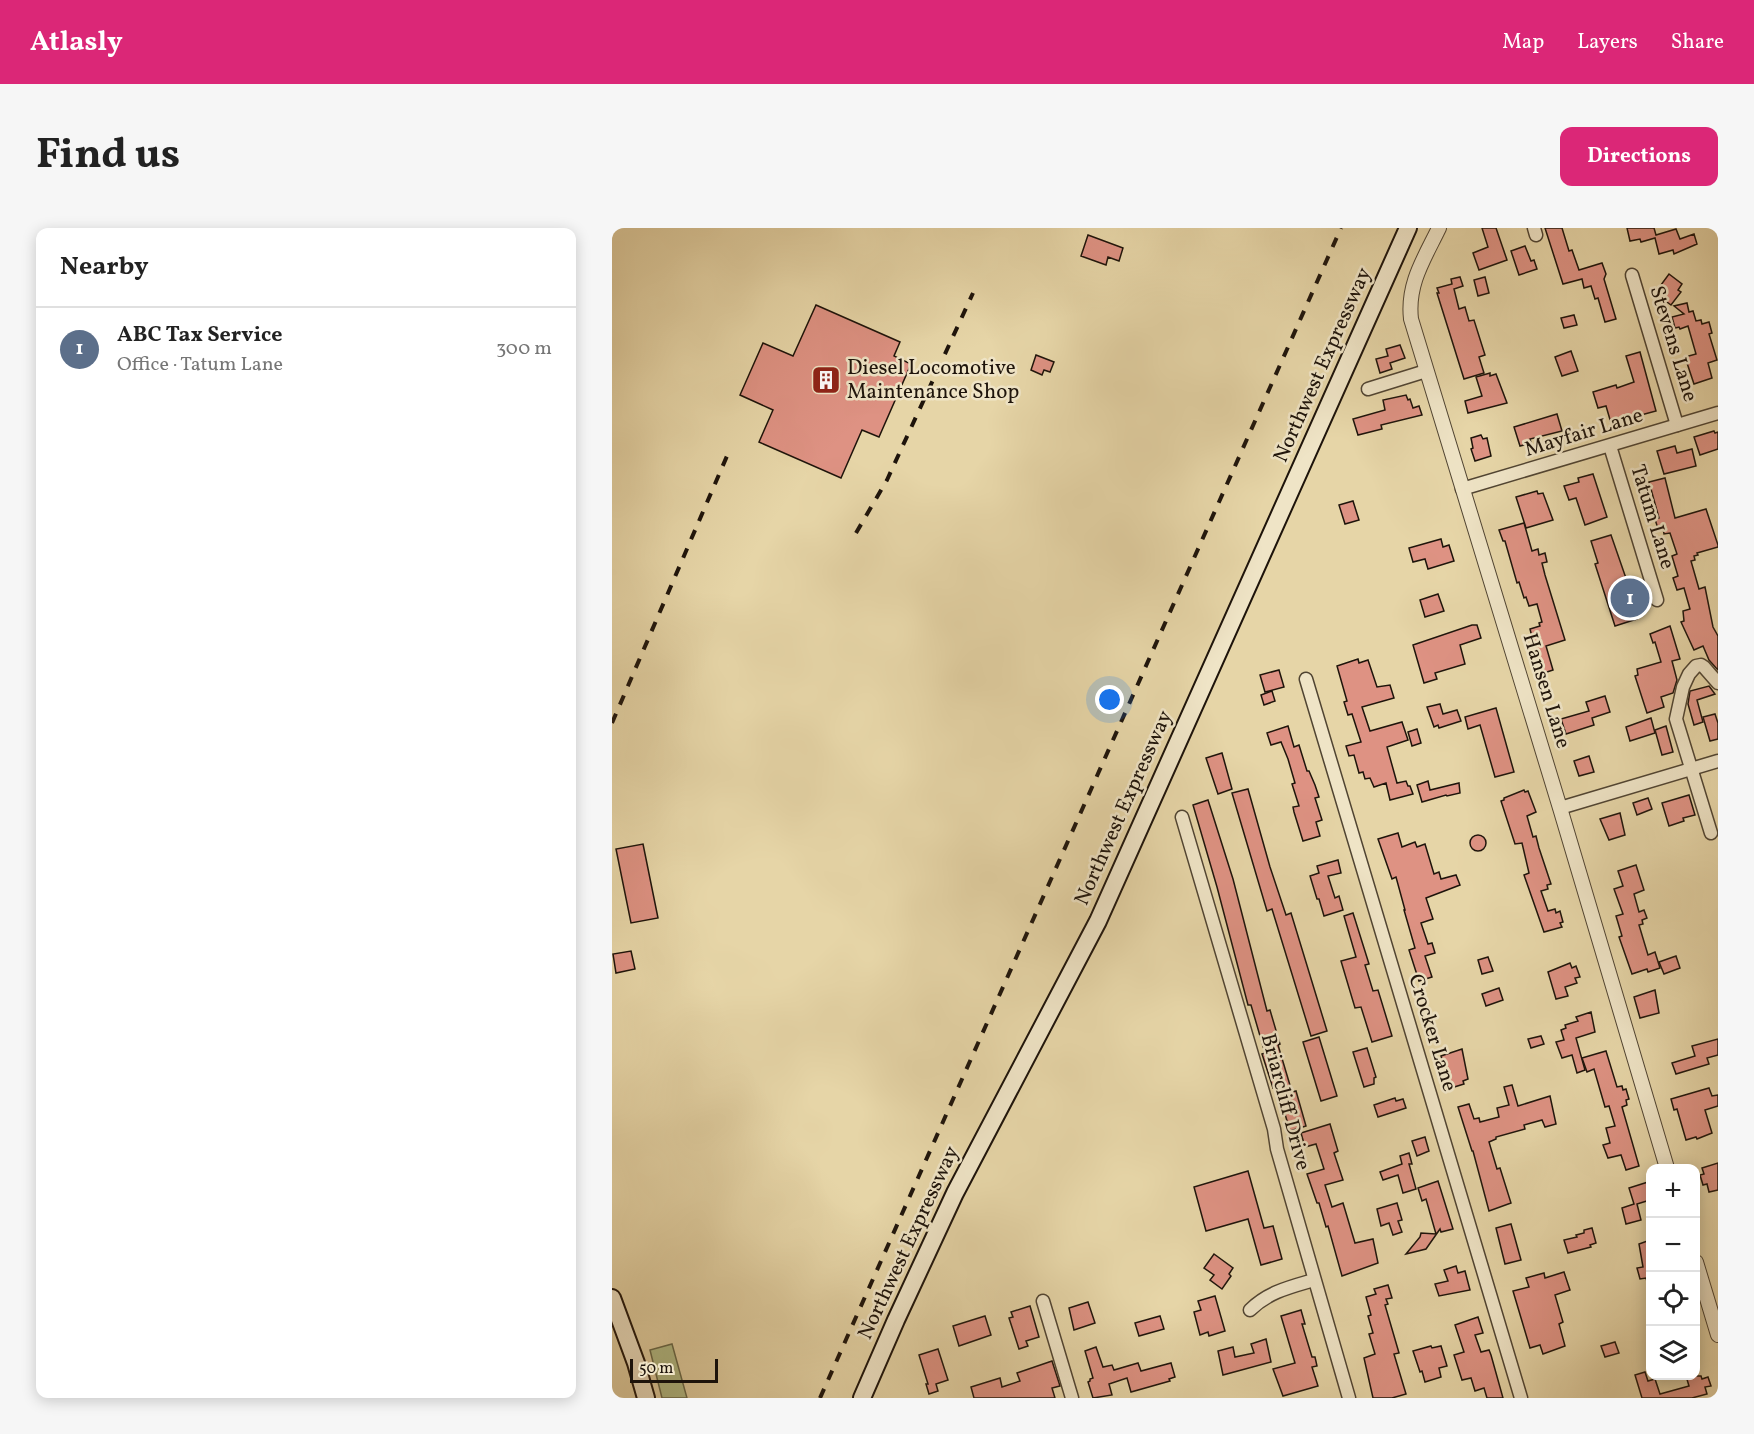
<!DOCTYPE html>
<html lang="en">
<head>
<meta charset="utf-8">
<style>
	:root { --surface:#fff; --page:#f6f6f6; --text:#222; --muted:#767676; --line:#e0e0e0; --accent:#db2777 }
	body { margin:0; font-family:Vollkorn,serif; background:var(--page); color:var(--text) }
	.controls { position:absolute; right:18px; bottom:18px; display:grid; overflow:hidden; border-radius:12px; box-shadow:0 3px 15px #0003 }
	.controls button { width:54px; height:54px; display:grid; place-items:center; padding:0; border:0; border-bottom:2px solid var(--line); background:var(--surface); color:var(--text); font:30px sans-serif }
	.scale { position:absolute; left:18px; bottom:15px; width:88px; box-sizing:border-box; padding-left:6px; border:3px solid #1e140b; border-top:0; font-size:16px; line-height:21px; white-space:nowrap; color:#1e140b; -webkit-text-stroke:4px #efe4c6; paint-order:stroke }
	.you { position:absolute; left:498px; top:472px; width:21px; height:21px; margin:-15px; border:4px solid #fff; border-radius:50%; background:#1a73e8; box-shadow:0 0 0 9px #1a73e833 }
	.badge { display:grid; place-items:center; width:39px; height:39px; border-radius:50%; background:var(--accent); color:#fff; font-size:20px; font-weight:700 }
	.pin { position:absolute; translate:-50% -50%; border:3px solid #fff; box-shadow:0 2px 6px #0006 }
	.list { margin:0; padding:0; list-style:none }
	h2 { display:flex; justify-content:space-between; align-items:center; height:78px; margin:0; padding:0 24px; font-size:26px }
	h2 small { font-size:20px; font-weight:400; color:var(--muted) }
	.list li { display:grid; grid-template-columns:39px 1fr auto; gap:18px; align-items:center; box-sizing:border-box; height:84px; padding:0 24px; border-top:2px solid var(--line) }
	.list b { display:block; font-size:22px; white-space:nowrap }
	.list p { margin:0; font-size:20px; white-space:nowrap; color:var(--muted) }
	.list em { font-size:20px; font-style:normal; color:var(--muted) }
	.icon { flex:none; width:33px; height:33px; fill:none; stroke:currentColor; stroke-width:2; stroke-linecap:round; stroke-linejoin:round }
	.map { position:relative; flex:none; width:1106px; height:1170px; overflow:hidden; border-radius:12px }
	header { display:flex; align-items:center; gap:36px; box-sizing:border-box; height:84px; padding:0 30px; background:var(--accent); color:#fff }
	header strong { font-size:28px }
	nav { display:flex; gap:33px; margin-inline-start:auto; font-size:21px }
	.intro { display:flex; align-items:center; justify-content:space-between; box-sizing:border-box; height:144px; padding:0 36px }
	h1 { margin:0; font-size:42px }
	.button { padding:15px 27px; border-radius:12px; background:var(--accent); color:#fff; font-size:21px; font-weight:700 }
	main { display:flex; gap:36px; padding:0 36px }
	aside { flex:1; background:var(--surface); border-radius:12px; box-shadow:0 3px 15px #0003 }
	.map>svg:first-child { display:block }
	.green { fill:#b2be89; stroke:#68694a; stroke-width:1.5 }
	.building { fill:#de9283; stroke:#1e140b; stroke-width:1.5 }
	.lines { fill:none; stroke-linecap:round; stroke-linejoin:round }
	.minor-casing { stroke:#504432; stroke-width:15 }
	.tertiary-casing { stroke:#504432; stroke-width:16 }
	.secondary-casing { stroke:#1e140b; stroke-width:20 }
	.minor { stroke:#efe4c6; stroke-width:12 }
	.tertiary { stroke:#efe4c6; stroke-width:14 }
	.secondary { stroke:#efe4c6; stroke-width:16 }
	.rail { stroke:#1e140b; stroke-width:4; stroke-dasharray:10 10; stroke-linecap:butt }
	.labels { text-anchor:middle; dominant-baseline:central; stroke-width:5; stroke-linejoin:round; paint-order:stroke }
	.street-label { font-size:21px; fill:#1e140b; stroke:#efe4c6 }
	.poi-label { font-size:21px; fill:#1e140b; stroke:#efe4c6; text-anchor:start }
</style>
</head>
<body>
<header>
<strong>Atlasly</strong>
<nav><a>Map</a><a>Layers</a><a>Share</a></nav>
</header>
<div class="intro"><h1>Find us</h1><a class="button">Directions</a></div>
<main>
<aside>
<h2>Nearby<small></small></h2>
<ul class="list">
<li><span class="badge" style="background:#5c6f8a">1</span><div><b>ABC Tax Service</b><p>Office · Tatum Lane</p></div><em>300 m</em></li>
</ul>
</aside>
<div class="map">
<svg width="1106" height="1170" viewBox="0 0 1106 1170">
	<rect width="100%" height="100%" fill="#e6d5a7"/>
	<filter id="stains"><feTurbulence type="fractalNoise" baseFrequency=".00333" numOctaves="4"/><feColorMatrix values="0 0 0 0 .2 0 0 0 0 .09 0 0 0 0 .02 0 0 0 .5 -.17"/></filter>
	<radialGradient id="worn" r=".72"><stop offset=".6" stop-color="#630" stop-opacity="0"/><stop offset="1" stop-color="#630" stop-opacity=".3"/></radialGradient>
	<!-- green -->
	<polygon class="green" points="60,1116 75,1170 50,1170 38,1122"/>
	<!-- building -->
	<g class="building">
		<polygon points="870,0 884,0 895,32 867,42 861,25 876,19"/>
		<polygon points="933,0 950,0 957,23 960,22 967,42 990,35 994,46 992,51 1004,91 993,94 986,70 983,71 979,58 972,60 970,51 951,56"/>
		<polygon points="1015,0 1042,0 1044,7 1064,1 1068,11 1082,6 1085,16 1062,26 1061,22 1047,26 1043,10 1029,14 1028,11 1018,13"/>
		<polygon points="476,7 511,20 507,33 496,29 494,37 469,28"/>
		<polygon points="913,18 919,33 922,32 925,41 907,47 899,23"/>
		<polygon points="1057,46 1070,56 1066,62 1069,64 1059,77 1043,65"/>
		<polygon points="848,49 851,58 842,61 847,81 853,79 857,93 862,92 873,127 867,129 872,145 852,151 825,65 827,65 825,60 840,56 839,51"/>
		<polygon points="873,49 877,65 866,68 862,52"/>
		<polygon points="1075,75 1077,84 1081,83 1084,93 1089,92 1090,96 1097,94 1100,105 1097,106 1105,132 1096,135 1100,150 1082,156 1073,129 1084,126 1076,98 1068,101 1067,99 1063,100 1060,89 1072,86 1062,78"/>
		<polygon points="204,77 288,114 282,128 299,136 267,209 250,202 229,250 147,214 161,182 128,167 151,115 181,128"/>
		<polygon points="962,87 965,97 952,100 949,90"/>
		<polygon points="788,117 793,130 778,135 780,141 768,145 764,131 776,128 774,121"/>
		<polygon points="959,123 966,143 950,148 943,129"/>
		<polygon points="1028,124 1044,183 999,195 994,178 986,180 981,164 1004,157 1005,160 1022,154 1014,128"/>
		<polygon points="424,127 442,134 438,144 432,142 430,147 419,142"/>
		<polygon points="878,145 878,148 884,146 895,175 856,185 853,173 870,168 864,149"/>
		<polygon points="794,167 796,172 798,171 801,180 807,178 810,187 769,197 770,201 746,207 741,191 773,182 771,172"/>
		<polygon points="945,186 950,203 918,211 919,215 908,218 902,199"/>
		<polygon points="1102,203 1103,205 1106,204 1106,221 1088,227 1082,209"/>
		<polygon points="869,207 871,211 875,210 879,228 863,233 859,221 861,220 859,210"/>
		<polygon points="1063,218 1065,225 1080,221 1084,238 1052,246 1045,223"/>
		<polygon points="981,246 995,289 973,297 964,270 957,272 952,258 967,254 966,250"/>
		<polygon points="1053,250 1063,290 1094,281 1106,317 1106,319 1085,325 1086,327 1082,328 1083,332 1079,333 1087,361 1093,359 1101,399 1106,408 1106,442 1097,432 1091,418 1082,422 1069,394 1072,393 1071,383 1078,381 1072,360 1065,362 1061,350 1066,348 1060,328 1065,326 1058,305 1052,306 1051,300 1046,301 1043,291 1047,290 1037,254"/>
		<polygon points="925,263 926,266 931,265 941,292 914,300 904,269"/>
		<polygon points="741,273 747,292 733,296 727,277"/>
		<polygon points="912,295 920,323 926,321 927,327 933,325 935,334 930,335 933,347 953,412 934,418 941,442 929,446 918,401 928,398 927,395 930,394 925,376 917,378 914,369 912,370 907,354 905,355 893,313 891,313 887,302"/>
		<polygon points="999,307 1025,382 1023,382 1025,391 1003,398 983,336 986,335 979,313"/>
		<polygon points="829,311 831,319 837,317 842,333 816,341 813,331 801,334 797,320"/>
		<polygon points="826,366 832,383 813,389 808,372"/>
		<polygon points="860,397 865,397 869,410 848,417 853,436 823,445 825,451 812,455 801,417"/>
		<polygon points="1058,398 1068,431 1060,433 1065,452 1061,465 1049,469 1052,479 1035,485 1023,448 1026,447 1025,441 1049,434 1043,414 1041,415 1038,406"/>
		<polygon points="746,431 747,435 756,432 765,459 778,457 782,470 750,479 758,503 790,494 796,512 775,519 785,555 794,553 796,558 798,558 801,566 778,572 774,555 762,559 758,550 753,551 751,544 747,545 742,527 737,528 734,518 749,514 740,486 736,487 732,474 735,473 725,438"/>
		<polygon points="667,442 672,459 653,464 648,447"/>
		<polygon points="1097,458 1103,466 1085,472 1091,494 1082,497 1076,476 1078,463"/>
		<polygon points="660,463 663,473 652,477 649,467"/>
		<polygon points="993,468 998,484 980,490 982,497 954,506 949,491 977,483 974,474"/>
		<polygon points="828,476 831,486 845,482 849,493 827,500 826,497 822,499 815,479"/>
		<polygon points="884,480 902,544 883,549 868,497 856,501 853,489"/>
		<polygon points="1103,486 1106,495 1106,511 1098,513 1091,489"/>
		<polygon points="1039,490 1043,505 1018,513 1014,499"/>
		<polygon points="676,498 682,519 687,517 695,543 697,543 703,557 707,569 703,570 710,592 704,594 708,608 691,613 682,584 681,579 687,578 680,556 683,555 676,531 669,514 659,517 655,505"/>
		<polygon points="1054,498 1061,524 1050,527 1043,502"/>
		<polygon points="805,501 809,515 800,518 796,504"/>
		<polygon points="610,525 620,561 606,566 594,530"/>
		<polygon points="977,528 982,544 967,548 962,533"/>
		<polygon points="816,553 818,562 847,555 848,565 835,568 834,567 810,574 805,557"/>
		<polygon points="636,561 658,639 674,687 679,685 715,803 699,808 660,681 655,683 620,565"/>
		<polygon points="912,562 913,564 916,563 924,584 915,588 921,609 924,608 927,620 939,656 935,657 936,661 929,663 936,683 943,681 944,685 948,683 951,694 948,695 950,699 932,704 912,647 917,645 910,615 903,616 889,573 892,572 892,570"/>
		<polygon points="1077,567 1083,587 1071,590 1072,593 1057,598 1050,575"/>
		<polygon points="1036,570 1040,581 1025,587 1021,575"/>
		<polygon points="596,572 621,651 655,783 658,782 668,816 666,817 680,864 684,863 694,898 678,903 665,859 661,860 650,826 653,825 639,777 636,777 605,659 581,577"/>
		<polygon points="1008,585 1013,607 997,612 988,591"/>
		<polygon points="786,605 790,619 803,614 805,619 813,616 822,646 827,644 829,651 844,647 848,657 814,670 821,691 809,695 816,716 820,715 823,725 813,728 820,749 807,753 797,722 803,720 792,682 793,682 784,649 780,651 766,611"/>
		<circle cx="866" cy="615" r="8"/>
		<polygon points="31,616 46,690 19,695 4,621"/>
		<polygon points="726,632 729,645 716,648 723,670 727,668 731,682 712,688 707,671 705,671 698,648 707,645 705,638"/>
		<polygon points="1024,637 1032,662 1022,666 1027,684 1032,682 1035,690 1030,692 1031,696 1027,697 1036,727 1043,724 1048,740 1036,744 1035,741 1020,746 1007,709 1010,708 1004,688 1011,686 1002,661 1011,658 1006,643"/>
		<polygon points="741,685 757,736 753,737 761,763 766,762 780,808 760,814 749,779 743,780 729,733 744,729 732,688"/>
		<polygon points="19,723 23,741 4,745 1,726"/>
		<polygon points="1064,728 1068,740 1052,746 1047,734"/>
		<polygon points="876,729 881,743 870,746 866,732"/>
		<polygon points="958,735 960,740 964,738 968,749 963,750 965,755 953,759 956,768 944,771 936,744"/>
		<polygon points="887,760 891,772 874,778 870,766"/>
		<polygon points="1043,762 1047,785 1028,790 1022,769"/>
		<polygon points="979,784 983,804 964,810 973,842 965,845 960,827 950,830 944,814 952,812 949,802 954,800 953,797 966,793 964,789"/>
		<polygon points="929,808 932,816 919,820 916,811"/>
		<polygon points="707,809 725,868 709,873 691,814"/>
		<polygon points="1106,811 1106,827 1095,830 1097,836 1064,846 1060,835 1083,828 1080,818"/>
		<polygon points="755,820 764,849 762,850 762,856 752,859 741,824"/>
		<polygon points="850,821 856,851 851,853 852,856 839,860 829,828"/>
		<polygon points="994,823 1005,859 1010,858 1011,862 1014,861 1017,871 1014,872 1015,877 1010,879 1027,938 1014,942 1009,927 996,930 991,917 998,915 994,900 1003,898 997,878 993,879 982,841 975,844 970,830"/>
		<polygon points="900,857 906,878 938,868 944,896 933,899 930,892 912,897 913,901 884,909 884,911 877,914 885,941 888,940 899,975 877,983 861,923 860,923 846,879 857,876 862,891 867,890 868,894 887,889 885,880 897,877 892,859"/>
		<polygon points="1097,860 1100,868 1106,867 1106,878 1093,882 1100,905 1085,911 1084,909 1074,912 1065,881 1062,882 1059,871"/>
		<polygon points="783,870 784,873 791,871 794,880 766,889 762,877"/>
		<polygon points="718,896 726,923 722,925 731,952 713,957 720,979 731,975 743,1015 761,1011 766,1035 730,1048 716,998 714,999 707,975 705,975 695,946 712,941 704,916 693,919 689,905"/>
		<polygon points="813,909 817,923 805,928 800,913"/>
		<polygon points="797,925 800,936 797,936 804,961 791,965 786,947 771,952 768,944 790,936 788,928"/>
		<polygon points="1106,935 1106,962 1097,964 1095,956 1091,957 1088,947 1092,946 1090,940"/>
		<polygon points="636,943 652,1000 661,998 670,1031 649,1037 636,991 594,1003 582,959"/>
		<polygon points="826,953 841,1001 829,1004 828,1001 814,1021 794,1026 808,1009 809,1005 824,1006 814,971 810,973 806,960"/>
		<polygon points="1036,954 1038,963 1036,964 1038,972 1025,976 1029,992 1014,996 1010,980 1022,976 1017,960"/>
		<polygon points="785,975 790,992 786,993 790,1004 781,1007 777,995 769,998 765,981"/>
		<polygon points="899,996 909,1032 893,1036 884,1000"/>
		<polygon points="980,1000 984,1015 978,1017 979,1019 956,1025 952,1012 965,1009 964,1007 972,1005 972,1002"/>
		<polygon points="1038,1012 1038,1056 1036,1057 1034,1050 1028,1051 1025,1040 1031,1039 1027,1016"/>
		<polygon points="602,1026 621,1040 617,1046 619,1048 610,1061 598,1052 602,1047 592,1040"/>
		<polygon points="844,1038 846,1045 853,1043 858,1062 827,1068 823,1056 836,1053 832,1042"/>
		<polygon points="952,1044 958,1062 943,1067 951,1094 947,1096 953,1118 931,1126 928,1117 918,1120 901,1063 917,1059 914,1050 932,1045 933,1050"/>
		<polygon points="776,1057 780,1070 774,1071 776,1076 773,1077 787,1125 782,1126 794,1166 780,1170 761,1170 752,1130 763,1126 757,1106 761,1105 756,1088 759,1087 754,1069 764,1066 762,1061"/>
		<polygon points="603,1068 613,1103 597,1108 596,1104 588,1107 582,1084 589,1082 586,1073"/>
		<polygon points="476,1074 483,1095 462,1102 457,1080"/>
		<polygon points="418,1078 427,1109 414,1113 416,1118 407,1121 397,1090 401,1089 399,1084"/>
		<polygon points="689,1082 693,1096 690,1096 700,1129 703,1129 705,1138 700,1139 706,1158 671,1168 661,1141 683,1135 669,1088"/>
		<polygon points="373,1088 379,1107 347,1118 341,1098"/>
		<polygon points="548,1088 552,1101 527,1108 523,1095"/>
		<polygon points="866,1089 871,1105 863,1107 869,1124 877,1122 879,1127 891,1170 875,1170 872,1160 863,1163 859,1150 850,1152 842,1127 852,1124 843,1097"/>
		<polygon points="654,1111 659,1134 611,1147 606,1123 621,1119 623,1129 642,1125 639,1116"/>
		<polygon points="1003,1114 1007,1125 993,1129 989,1118"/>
		<polygon points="819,1118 820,1120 829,1118 835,1138 827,1140 829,1149 813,1154 810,1143 808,1144 801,1123"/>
		<polygon points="484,1119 491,1139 500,1137 502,1142 526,1135 529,1143 559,1135 563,1149 557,1151 558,1153 519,1164 515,1150 497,1156 500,1167 481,1170 476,1154 478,1153 478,1151 481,1150 473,1123"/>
		<polygon points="326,1121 336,1152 324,1156 326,1163 317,1166 314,1156 316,1156 307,1127"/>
		<polygon points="440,1133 448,1158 440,1160 443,1170 362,1170 359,1159 388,1150 390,1159 408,1153 405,1145"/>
		<polygon points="1033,1144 1036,1153 1043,1151 1048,1166 1077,1158 1074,1148 1089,1148 1090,1151 1096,1149 1099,1158 1093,1159 1095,1166 1080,1170 1030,1170 1023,1147"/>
	</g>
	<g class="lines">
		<!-- minor casing -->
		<g class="minor-casing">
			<g id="minor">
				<polyline points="922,0 924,7"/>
				<polyline points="1020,47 1065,197"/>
				<polyline points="756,161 814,143"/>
				<polyline points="998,218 1045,372"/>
				<polyline points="850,261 1106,185"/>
				<polyline points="694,451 909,1170"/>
				<polyline points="948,580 1106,533"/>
				<polyline points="570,589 662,901 665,921 737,1170"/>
				<polyline points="1099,605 1064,491 1071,459 1077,446 1084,438 1089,437 1092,439 1106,455"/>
				<polyline points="431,1073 460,1170"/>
				<path d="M638 1082C656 1064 678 1059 702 1052"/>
			</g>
		</g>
		<!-- tertiary casing -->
		<g class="tertiary-casing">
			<g id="tertiary">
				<path d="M827 0C812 31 795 56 799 91L948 580 1055 940"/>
				<polyline points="1084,1034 1106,1107"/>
			</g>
		</g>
		<!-- secondary casing -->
		<g class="secondary-casing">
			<g id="secondary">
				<polyline points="0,1070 24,1135 34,1170"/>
				<polyline points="250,1170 284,1092 343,965 486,693 796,0"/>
			</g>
		</g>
		<!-- minor -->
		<use href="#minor" class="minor"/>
		<!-- tertiary -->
		<use href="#tertiary" class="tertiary"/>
		<!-- secondary -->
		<use href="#secondary" class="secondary"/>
		<!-- rail -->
		<g class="rail">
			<polyline points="244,305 275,252 361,65"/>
			<polyline points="0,495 115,228"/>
			<polyline points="208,1170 729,0"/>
		</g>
	</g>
	<!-- icons -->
	<defs>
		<g id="building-square" transform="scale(1.5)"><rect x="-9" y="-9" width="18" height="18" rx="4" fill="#8f2418" stroke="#efe4c6"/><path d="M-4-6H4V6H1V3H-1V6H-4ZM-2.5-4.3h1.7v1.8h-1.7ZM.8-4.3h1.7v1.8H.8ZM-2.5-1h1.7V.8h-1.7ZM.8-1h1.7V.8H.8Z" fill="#fff"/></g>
	</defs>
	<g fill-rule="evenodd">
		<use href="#building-square" x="214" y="152"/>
	</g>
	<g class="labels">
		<!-- street labels -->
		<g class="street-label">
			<text transform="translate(1061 116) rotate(73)">Stevens Lane</text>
			<text transform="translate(711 137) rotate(-66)">Northwest Expressway</text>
			<text transform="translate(972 205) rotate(-17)">Mayfair Lane</text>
			<text transform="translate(1040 289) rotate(73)">Tatum Lane</text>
			<text transform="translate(934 463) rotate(73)">Hansen Lane</text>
			<text transform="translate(512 580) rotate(-66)">Northwest Expressway</text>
			<text transform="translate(820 805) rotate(73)">Crocker Lane</text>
			<text transform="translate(673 874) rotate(75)">Briarcliff Drive</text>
			<text transform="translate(297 1015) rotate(-65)">Northwest Expressway</text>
		</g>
		<!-- poi labels -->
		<g class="poi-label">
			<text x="235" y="140">Diesel Locomotive<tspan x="235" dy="24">Maintenance Shop</tspan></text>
		</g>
	</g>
	<rect width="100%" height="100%" filter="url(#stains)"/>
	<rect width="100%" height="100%" fill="url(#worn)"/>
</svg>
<div class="controls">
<button>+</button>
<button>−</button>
<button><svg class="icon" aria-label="locate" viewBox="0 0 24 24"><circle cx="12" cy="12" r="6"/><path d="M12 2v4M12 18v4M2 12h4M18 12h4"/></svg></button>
<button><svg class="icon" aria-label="layers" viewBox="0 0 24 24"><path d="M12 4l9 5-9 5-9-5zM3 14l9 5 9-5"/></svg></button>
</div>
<div class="scale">50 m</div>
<div class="you"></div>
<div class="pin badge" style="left:1018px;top:370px;background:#5c6f8a">1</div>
</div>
</main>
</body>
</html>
